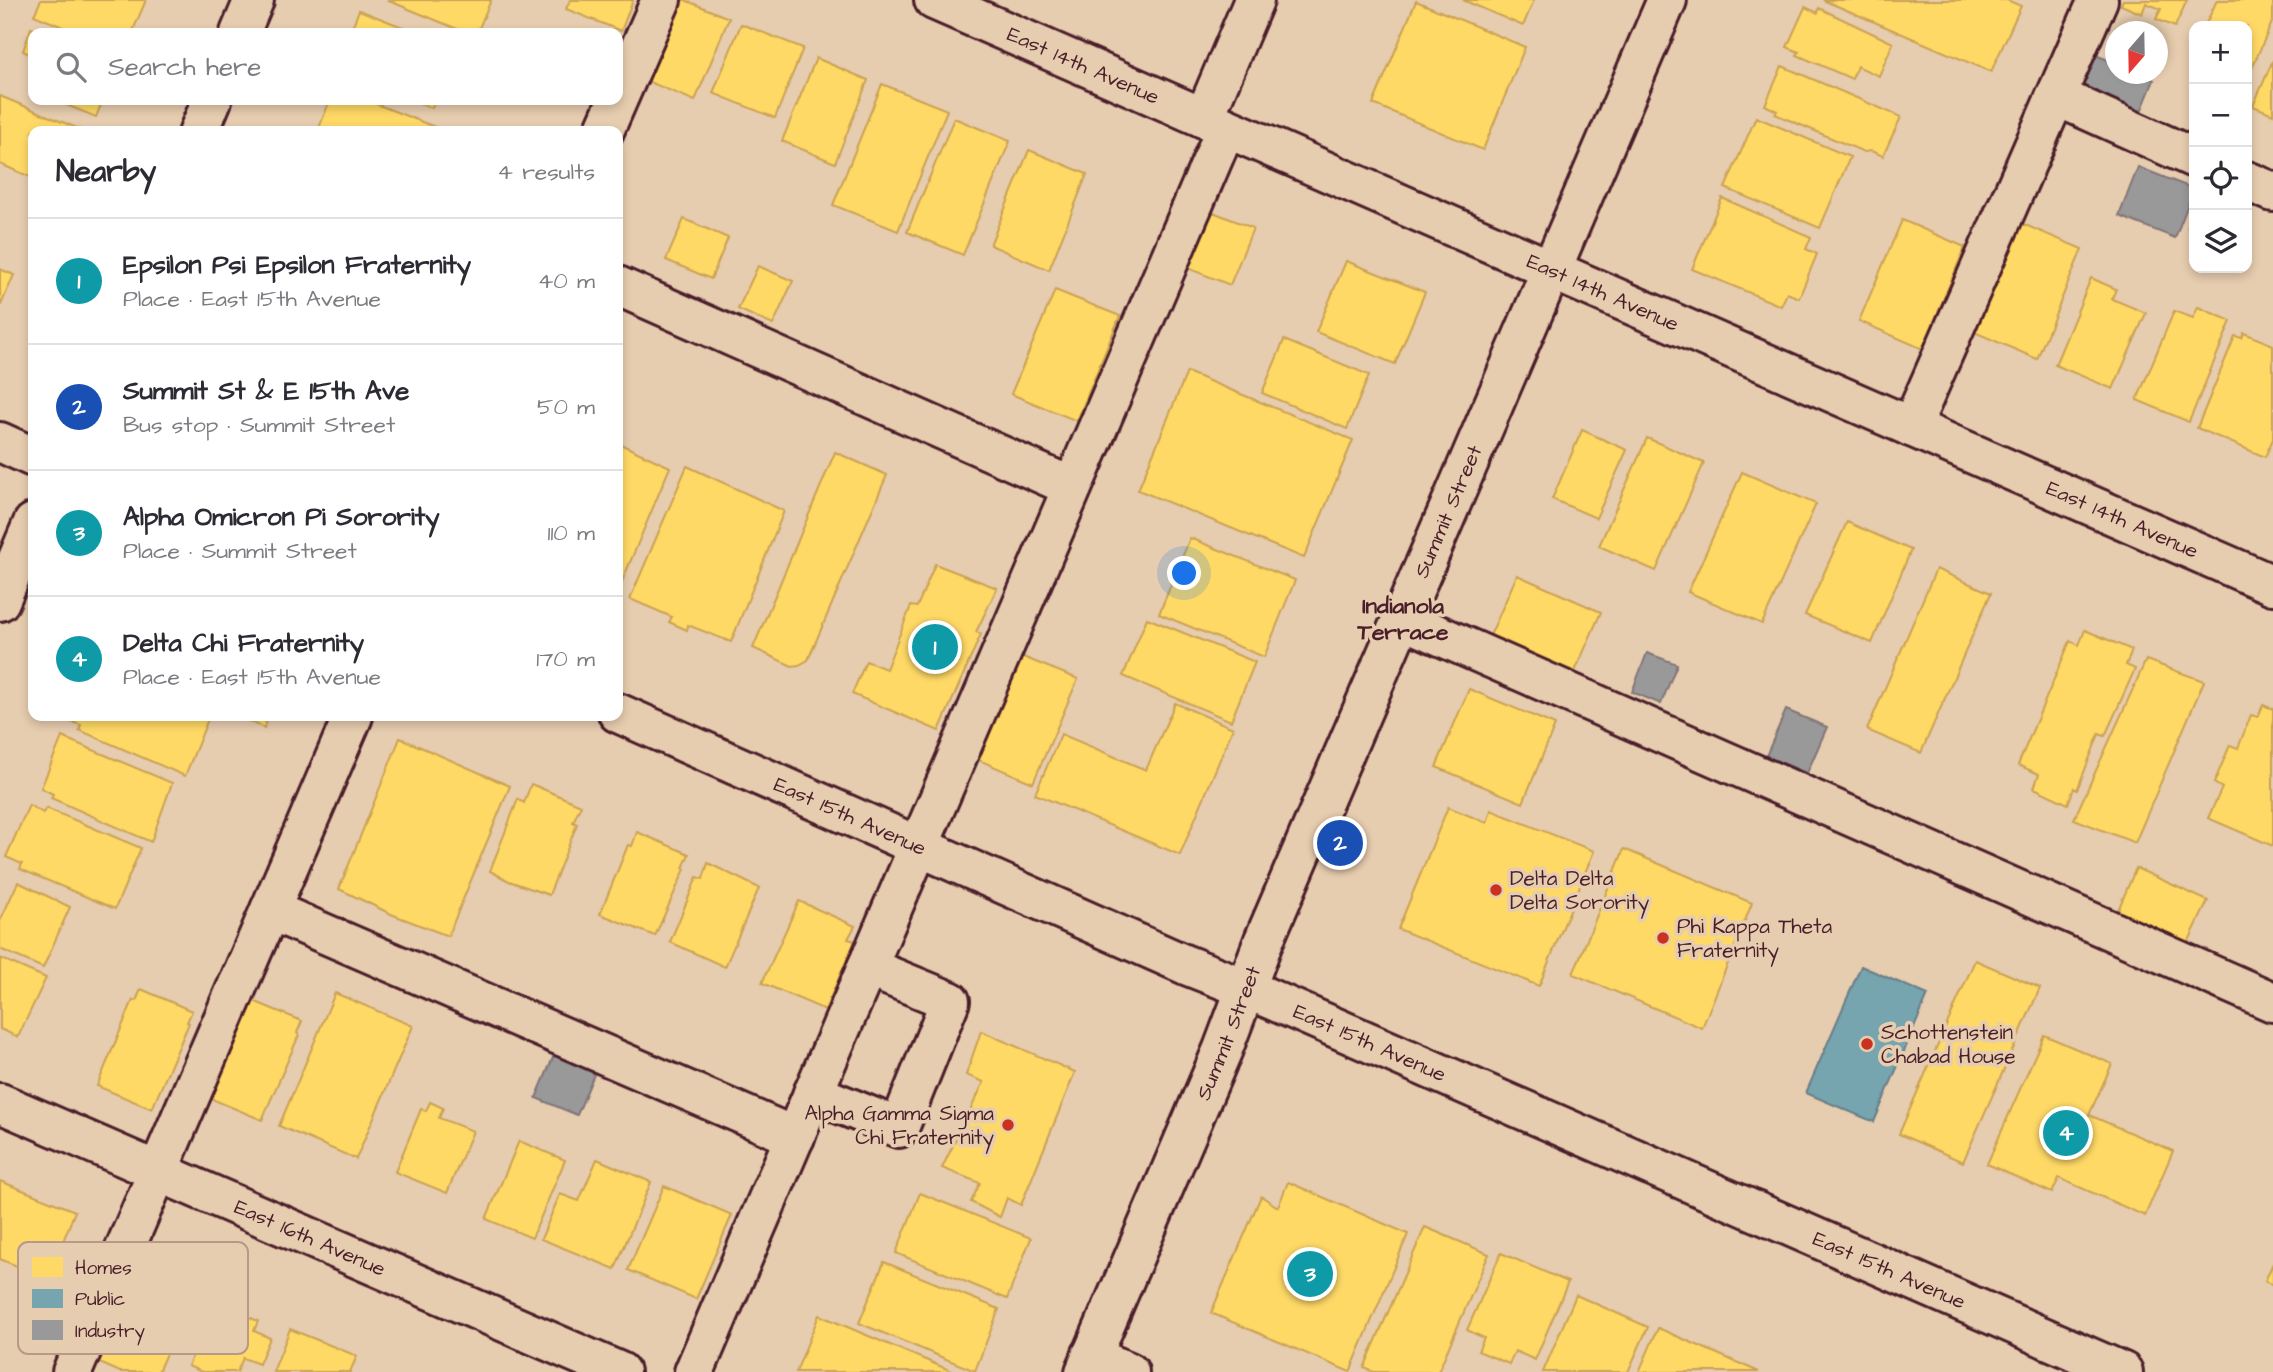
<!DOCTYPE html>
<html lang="en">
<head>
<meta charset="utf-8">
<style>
	:root { --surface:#fff; --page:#f7f7f7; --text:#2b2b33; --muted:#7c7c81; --line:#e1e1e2; --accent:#7c3aed }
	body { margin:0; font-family:"Architects Daughter",sans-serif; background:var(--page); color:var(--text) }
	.controls { position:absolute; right:21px; top:21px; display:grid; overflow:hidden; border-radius:14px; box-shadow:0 4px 10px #0003 }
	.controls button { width:63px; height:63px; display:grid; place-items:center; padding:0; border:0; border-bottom:2px solid var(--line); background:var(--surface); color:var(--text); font:35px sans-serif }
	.compass { position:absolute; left:2105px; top:21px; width:63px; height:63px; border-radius:50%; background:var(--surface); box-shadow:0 4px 10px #0003; rotate:200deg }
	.you { position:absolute; left:1185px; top:574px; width:24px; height:24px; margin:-18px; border:5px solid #fff; border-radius:50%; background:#1a73e8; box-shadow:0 0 0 10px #1a73e833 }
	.badge { display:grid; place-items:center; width:46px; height:46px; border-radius:50%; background:var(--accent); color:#fff; font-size:23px; font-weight:700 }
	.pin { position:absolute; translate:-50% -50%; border:4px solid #fff; box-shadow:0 2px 7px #0006 }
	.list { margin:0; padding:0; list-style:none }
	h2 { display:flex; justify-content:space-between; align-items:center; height:91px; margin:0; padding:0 28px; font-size:30px }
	h2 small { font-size:23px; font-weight:400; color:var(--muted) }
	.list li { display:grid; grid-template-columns:46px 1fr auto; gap:21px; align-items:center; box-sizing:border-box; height:126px; padding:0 28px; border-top:2px solid var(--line) }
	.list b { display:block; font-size:26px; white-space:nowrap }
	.list p { margin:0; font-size:23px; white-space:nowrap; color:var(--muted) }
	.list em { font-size:23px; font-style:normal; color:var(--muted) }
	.icon { flex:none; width:38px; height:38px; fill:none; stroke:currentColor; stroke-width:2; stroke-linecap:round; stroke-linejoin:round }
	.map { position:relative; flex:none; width:2273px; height:1372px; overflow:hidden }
	.search { position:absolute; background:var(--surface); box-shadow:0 4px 10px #0003; left:28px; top:28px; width:595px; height:77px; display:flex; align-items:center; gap:18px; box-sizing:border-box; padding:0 24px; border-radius:14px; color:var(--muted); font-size:26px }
	.panel { position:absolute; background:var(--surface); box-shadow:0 4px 10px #0003; left:28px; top:126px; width:595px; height:595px; border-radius:14px }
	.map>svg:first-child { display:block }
	.homes { fill:#ffd966; stroke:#c9a154; stroke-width:2 }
	.public { fill:#76a5af; stroke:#697d87; stroke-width:2 }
	.industry { fill:#999; stroke:#817478; stroke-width:2 }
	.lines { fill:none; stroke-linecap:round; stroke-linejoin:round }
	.minor-casing { stroke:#4a1f2b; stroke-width:44 }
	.major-casing { stroke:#4a1f2b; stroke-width:44 }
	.minor { stroke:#e7cdaf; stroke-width:38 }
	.major { stroke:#e7cdaf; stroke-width:38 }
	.poi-dot { fill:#c8321e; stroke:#e7cdaf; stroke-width:2.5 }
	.labels { text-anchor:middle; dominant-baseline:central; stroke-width:7; stroke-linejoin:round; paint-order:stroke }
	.street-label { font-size:21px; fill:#4a1f2b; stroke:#e7cdaf }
	.poi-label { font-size:21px; fill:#4a1f2b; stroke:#e7cdaf; text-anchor:start }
	.neighbourhood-label { font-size:23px; font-weight:bold; fill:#4a1f2b; stroke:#e7cdaf }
	.key { fill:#e7cdaf; stroke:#b89987; stroke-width:2 }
	.key-label { font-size:19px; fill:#4a1f2b }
</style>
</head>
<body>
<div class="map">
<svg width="2273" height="1372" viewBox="0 0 2273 1372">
	<rect width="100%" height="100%" fill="#e7cdaf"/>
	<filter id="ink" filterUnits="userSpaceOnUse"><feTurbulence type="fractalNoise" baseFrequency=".0143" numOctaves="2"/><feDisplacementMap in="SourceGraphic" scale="14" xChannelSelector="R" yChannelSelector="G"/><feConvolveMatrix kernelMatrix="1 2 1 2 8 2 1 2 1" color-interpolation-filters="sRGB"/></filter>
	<g filter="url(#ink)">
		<!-- homes -->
		<g class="homes">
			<polygon points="41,0 146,0 132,33 77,33 34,15"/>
			<polygon points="387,0 491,0 477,33 467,33"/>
			<polygon points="570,0 633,0 621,31 566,9"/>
			<polygon points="675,0 685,0 729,18 695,101 642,79"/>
			<polygon points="1463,0 1534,0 1523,26"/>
			<polygon points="1823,0 2007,0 2021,6 1991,72"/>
			<polygon points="2123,0 2187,0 2175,27 2156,19 2161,9 2146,3 2142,14 2121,5"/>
			<polygon points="2217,0 2273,0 2273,20 2252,68 2247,66 2247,26 2205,26"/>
			<polygon points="1416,1 1525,47 1483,150 1373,104"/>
			<polygon points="1805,7 1818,13 1819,8 1893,43 1879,76 1857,66 1852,79 1797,55 1799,52 1787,47"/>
			<polygon points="359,10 418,33 350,33"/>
			<polygon points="741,24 803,48 775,118 713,93"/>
			<polygon points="31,28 43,33 33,33 33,56 23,51"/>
			<polygon points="816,58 868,80 835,163 782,141"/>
			<polygon points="2273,60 2273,114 2253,106"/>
			<polygon points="1782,66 1901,117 1883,156 1871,151 1864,152 1775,114 1777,111 1765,105"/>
			<polygon points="882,84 947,110 898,231 833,205"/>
			<polygon points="0,96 84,131 33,131 33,178 0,164"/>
			<polygon points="54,100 103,100 96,117"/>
			<polygon points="330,100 366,100 445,131 318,131"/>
			<polygon points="412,100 435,100 432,108"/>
			<polygon points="1756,117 1850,157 1820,228 1725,188"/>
			<polygon points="954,118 1010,141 963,255 907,232"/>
			<polygon points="1029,150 1087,174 1049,270 990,245"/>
			<polygon points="1722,198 1811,237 1806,249 1817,254 1799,298 1787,293 1781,306 1692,269"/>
			<polygon points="1208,210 1253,228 1230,285 1185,267"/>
			<polygon points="684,219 728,238 711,279 666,260"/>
			<polygon points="1902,220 1965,247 1923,349 1859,321"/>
			<polygon points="2018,222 2082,249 2037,359 1972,331"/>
			<polygon points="1346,261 1425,292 1395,364 1316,332"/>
			<polygon points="758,266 793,281 773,325 738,309"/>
			<polygon points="0,269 14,275 0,307"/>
			<polygon points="2091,278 2116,289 2112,299 2146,313 2113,389 2055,365"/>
			<polygon points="1055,290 1120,316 1077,421 1011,394"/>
			<polygon points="2198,307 2231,321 2189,422 2137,400 2174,311 2193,318"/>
			<polygon points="2244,333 2273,345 2273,439 2265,457 2197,428 2235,336 2242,338"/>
			<polygon points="1284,340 1369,375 1347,429 1262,393"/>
			<polygon points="1187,372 1353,440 1304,558 1138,490"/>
			<polygon points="1582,430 1627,450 1596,518 1552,499"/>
			<polygon points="1647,438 1704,463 1656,571 1599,546"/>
			<polygon points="618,443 670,467 618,591"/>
			<polygon points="835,452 887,475 808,660 799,665 792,666 753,648"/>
			<polygon points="687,466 784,511 731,642 688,625 687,630 669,622 672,617 630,599"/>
			<polygon points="1742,472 1816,504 1762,624 1688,592"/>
			<polygon points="1847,522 1911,550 1872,643 1805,615"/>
			<polygon points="1190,538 1295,580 1264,657 1159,614"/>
			<polygon points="935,564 997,588 976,632 981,634 939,731 852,694 866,661 886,669 911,606 917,607"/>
			<polygon points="1936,569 1991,593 1921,753 1867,730"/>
			<polygon points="1517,575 1601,612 1573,676 1489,638"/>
			<polygon points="1147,618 1255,662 1231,721 1123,676"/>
			<polygon points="2085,630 2132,650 2126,665 2135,669 2105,736 2099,734 2077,790 2074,788 2068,804 2034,788 2039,774 2018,765 2070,641 2079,645"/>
			<polygon points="1018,655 1078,679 1033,783 974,758"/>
			<polygon points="2146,660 2204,681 2135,843 2074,819"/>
			<polygon points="1469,689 1555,725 1523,803 1436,767"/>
			<polygon points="1175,703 1233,728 1180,855 1035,794 1061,734 1146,770"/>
			<polygon points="2263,705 2273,709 2273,846 2208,818 2222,788 2214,783 2230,745 2238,748 2251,715 2258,717"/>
			<polygon points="69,716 200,716 208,719 185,776 79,730 81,725 66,720"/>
			<polygon points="238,716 269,716 264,728"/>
			<polygon points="62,737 172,783 151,842 51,798 53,794 41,788"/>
			<polygon points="400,738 510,786 448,936 391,914 339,889"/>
			<polygon points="531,784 581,805 573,822 577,824 549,895 509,881 490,871 518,799 524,803"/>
			<polygon points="29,805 43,813 46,808 141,848 115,909 20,869 22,864 6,857"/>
			<polygon points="1448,807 1487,823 1491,810 1594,851 1539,986 1398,929"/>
			<polygon points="637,832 689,854 683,868 685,869 655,936 600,914 628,845 632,846"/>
			<polygon points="1624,849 1752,903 1702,1028 1573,974"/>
			<polygon points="708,863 759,888 725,967 670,942 697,877 703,879"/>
			<polygon points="2136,868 2208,901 2186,947 2115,917"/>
			<polygon points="18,882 70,907 43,968 0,949 0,921"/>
			<polygon points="799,901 855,926 848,939 855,941 825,1010 762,983"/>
			<polygon points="0,958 46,978 18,1037 0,1029"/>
			<polygon points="1975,960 2040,988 1963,1162 1899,1134"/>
			<polygon points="141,989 192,1011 187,1022 189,1023 152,1109 97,1086 133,1000 136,1001"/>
			<polygon points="335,993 413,1026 356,1159 279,1126"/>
			<polygon points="251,1000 302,1021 297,1033 299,1035 262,1120 207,1097"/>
			<polygon points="981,1031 1075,1072 1021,1205 1007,1198 1000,1217 971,1202 980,1183 942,1168 984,1082 966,1075"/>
			<polygon points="2044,1035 2112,1064 2089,1115 2173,1151 2145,1216 2059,1178 2052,1193 1987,1164"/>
			<polygon points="430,1102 443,1108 439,1118 473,1131 447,1193 395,1172 421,1109 426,1111"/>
			<polygon points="519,1141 565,1160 532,1238 486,1219"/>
			<polygon points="597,1159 651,1182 615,1269 541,1239 560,1194 579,1201"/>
			<polygon points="0,1181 75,1211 48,1279 0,1259"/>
			<polygon points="1288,1182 1408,1234 1350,1372 1211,1313 1261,1196 1278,1207"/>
			<polygon points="664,1186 732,1215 696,1299 628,1270"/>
			<polygon points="920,1193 1031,1238 1007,1299 896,1253"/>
			<polygon points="1425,1227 1489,1254 1438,1372 1374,1372 1364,1368"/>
			<polygon points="1501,1253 1568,1282 1535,1360 1515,1351 1509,1364 1478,1351 1484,1338 1467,1330"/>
			<polygon points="140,1262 191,1284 185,1298 189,1300 158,1372 120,1372 93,1360"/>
			<polygon points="884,1262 999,1309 975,1371 859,1323"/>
			<polygon points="2273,1263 2273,1285 2265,1281"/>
			<polygon points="1576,1295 1648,1327 1628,1372 1543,1372"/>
			<polygon points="216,1303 258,1321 254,1331 270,1338 259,1364 243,1358 237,1372 202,1372 188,1366"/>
			<polygon points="819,1315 954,1372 796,1372"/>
			<polygon points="1658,1328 1759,1372 1639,1372"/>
			<polygon points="290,1329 357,1356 350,1372 273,1372"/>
		</g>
		<!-- public -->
		<polygon class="public" points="1861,966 1928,995 1874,1122 1806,1093"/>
		<!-- industry -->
		<g class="industry">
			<polygon points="2085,51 2116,63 2116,74 2139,74 2154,80 2140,114 2071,85"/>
			<polygon points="2138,167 2194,189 2175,238 2119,216"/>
			<polygon points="2194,214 2194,230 2188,228"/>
			<polygon points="1647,653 1677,664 1661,704 1632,692"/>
			<polygon points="1786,710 1827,727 1807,773 1766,756"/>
			<polygon points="554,1055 595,1072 577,1115 536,1098"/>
		</g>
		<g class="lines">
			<!-- minor casing -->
			<g class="minor-casing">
				<g id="minor">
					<path id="s1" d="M934 0 2273 585"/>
					<polyline points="2056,96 2194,158"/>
					<polyline points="1204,118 1254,0"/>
					<polyline points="604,131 661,0"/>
					<polyline points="2247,181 2273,192"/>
					<polyline points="618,286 1072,487"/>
					<polyline points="1911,427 2098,0"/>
					<polyline points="0,442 33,457"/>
					<polyline points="1402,619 2273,1002"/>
					<path id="s2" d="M618 713 1186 965 1245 988 2123 1372"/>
					<polyline points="270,910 795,1137"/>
					<polyline points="813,1093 899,1128 950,1001 867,967"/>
					<path id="s3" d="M0 1103 620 1372"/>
					<polyline points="1091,1356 1129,1372"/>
					<polyline points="72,1372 353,716"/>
					<polyline points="694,1372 1226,128"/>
				</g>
			</g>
			<!-- major casing -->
			<g class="major-casing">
				<g id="major">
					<polyline points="240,33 254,0"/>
					<polyline points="199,131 212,100"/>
					<polyline points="0,601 33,523"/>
					<path id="s4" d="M1085 1372 1223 1049 1264 940 1667 0"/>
				</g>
			</g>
			<!-- minor -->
			<use href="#minor" class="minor"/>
			<!-- major -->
			<use href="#major" class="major"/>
		</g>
	</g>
	<!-- markers -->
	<g class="poi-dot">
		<circle cx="1496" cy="890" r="7"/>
		<circle cx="1663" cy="938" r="7"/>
		<circle cx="1867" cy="1044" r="7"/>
		<circle cx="1008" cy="1125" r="7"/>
	</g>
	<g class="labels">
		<!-- street labels -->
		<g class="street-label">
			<text stroke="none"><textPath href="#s1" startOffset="163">East 14th Avenue</textPath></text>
			<text stroke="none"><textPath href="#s1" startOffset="730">East 14th Avenue</textPath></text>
			<text stroke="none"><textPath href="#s4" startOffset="934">Summit Street</textPath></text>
			<text stroke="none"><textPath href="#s1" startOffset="1297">East 14th Avenue</textPath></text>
			<text stroke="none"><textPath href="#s2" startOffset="254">East 15th Avenue</textPath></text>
			<text stroke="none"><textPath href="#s4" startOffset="368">Summit Street</textPath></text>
			<text stroke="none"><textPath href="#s2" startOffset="821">East 15th Avenue</textPath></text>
			<text stroke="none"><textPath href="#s3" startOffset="338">East 16th Avenue</textPath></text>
			<text stroke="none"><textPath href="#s2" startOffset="1388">East 15th Avenue</textPath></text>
		</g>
		<!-- poi labels -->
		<g class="poi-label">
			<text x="1510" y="878">Delta Delta<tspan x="1510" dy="24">Delta Sorority</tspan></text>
			<text x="1677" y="926">Phi Kappa Theta<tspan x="1677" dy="24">Fraternity</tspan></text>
			<text x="1881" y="1032">Schottenstein<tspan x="1881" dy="24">Chabad House</tspan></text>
			<text x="994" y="1113" text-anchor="end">Alpha Gamma Sigma<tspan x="994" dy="24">Chi Fraternity</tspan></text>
		</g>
		<!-- neighbourhood labels -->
		<g class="neighbourhood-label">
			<text x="1403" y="606">Indianola<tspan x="1403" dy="26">Terrace</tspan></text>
		</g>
	</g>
	<!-- legend -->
	<rect x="18" y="1242" width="230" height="112" rx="10" class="key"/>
	<rect x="32" y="1257" width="31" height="20" fill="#ffd966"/>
	<rect x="32" y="1289" width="31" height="19" fill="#76a5af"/>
	<rect x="32" y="1320" width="31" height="20" fill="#999"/>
	<g class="key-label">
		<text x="75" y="1274">Homes</text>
		<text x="75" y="1305">Public</text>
		<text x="75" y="1337">Industry</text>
	</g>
</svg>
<div class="controls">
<button>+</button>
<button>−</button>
<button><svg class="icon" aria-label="locate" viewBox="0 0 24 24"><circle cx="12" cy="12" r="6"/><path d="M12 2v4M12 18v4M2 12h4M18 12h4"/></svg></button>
<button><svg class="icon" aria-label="layers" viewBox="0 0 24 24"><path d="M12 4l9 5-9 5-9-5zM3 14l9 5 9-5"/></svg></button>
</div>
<svg class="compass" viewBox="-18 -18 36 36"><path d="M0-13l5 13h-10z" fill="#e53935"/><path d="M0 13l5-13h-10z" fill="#7c7c81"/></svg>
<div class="you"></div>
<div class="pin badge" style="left:935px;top:647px;background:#0f9aa8">1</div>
<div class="pin badge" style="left:1340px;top:843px;background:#1a4fb4">2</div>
<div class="pin badge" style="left:1310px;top:1274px;background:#0f9aa8">3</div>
<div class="pin badge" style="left:2066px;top:1133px;background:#0f9aa8">4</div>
<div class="search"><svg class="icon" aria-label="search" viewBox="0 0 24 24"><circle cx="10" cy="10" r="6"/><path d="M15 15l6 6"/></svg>Search here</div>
<section class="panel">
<h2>Nearby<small>4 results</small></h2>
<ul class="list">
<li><span class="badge" style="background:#0f9aa8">1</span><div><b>Epsilon Psi Epsilon Fraternity</b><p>Place · East 15th Avenue</p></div><em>40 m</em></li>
<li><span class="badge" style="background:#1a4fb4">2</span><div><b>Summit St &amp; E 15th Ave</b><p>Bus stop · Summit Street</p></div><em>50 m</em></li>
<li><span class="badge" style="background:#0f9aa8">3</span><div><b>Alpha Omicron Pi Sorority</b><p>Place · Summit Street</p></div><em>110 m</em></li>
<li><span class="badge" style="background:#0f9aa8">4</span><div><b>Delta Chi Fraternity</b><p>Place · East 15th Avenue</p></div><em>170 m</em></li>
</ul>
</section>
</div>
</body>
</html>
